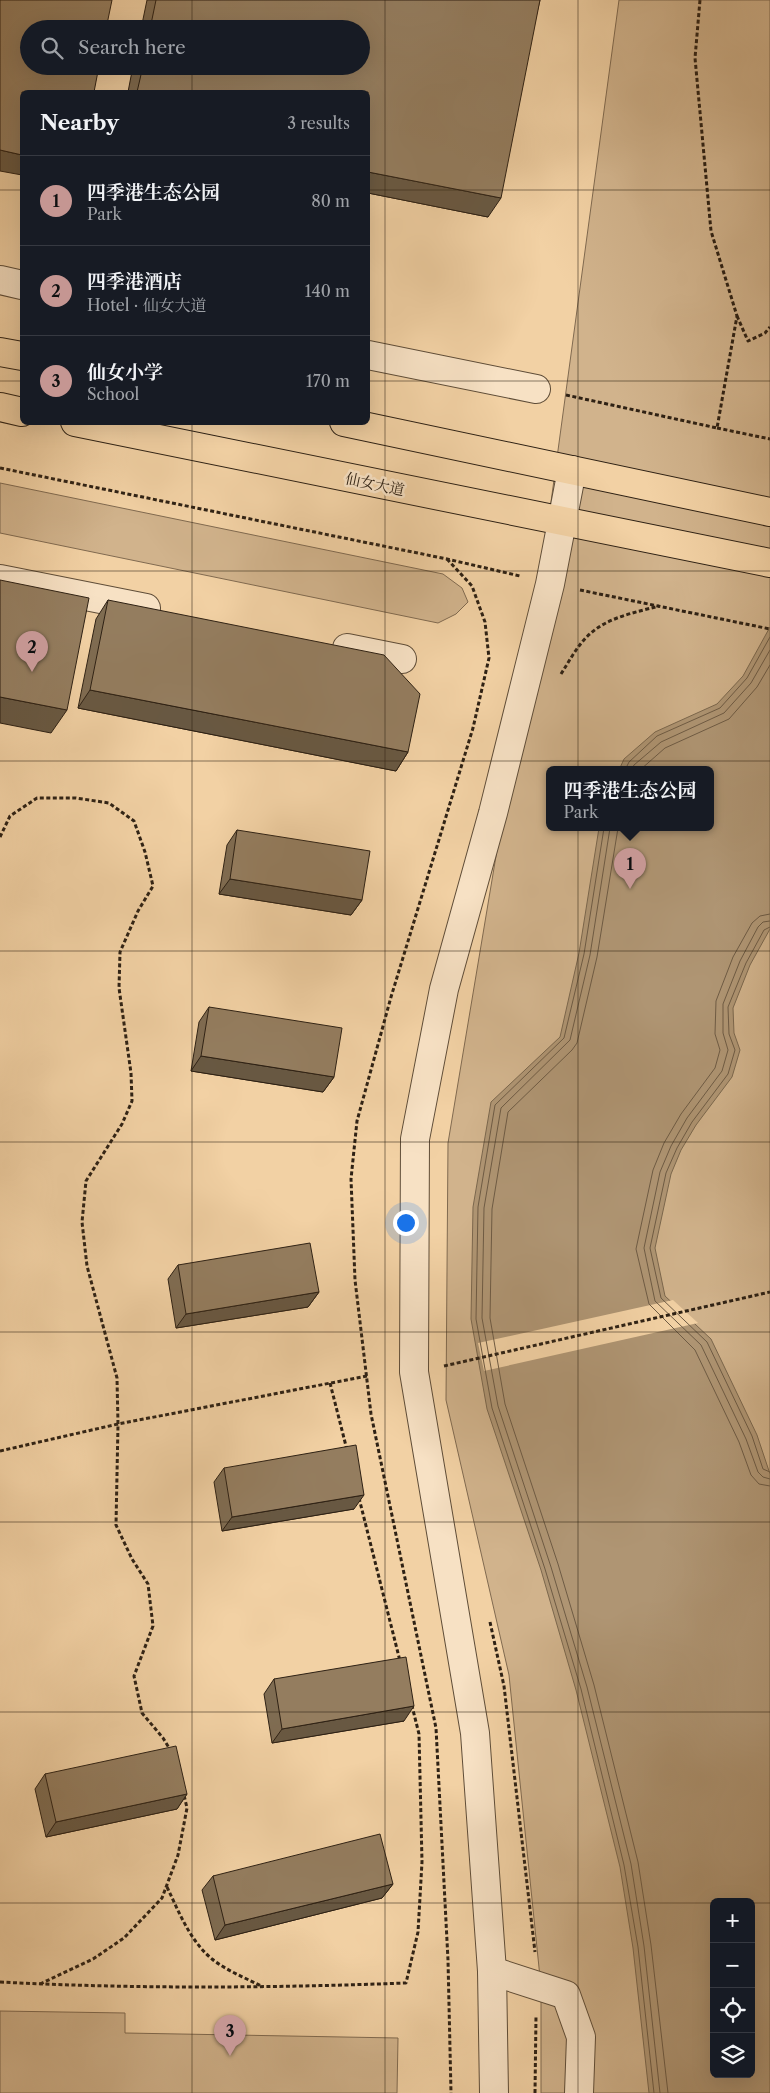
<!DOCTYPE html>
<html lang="en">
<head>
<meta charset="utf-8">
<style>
	:root { --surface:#171b24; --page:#242831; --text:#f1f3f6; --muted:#9ea1a6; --line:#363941; --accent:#c59692 }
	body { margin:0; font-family:"Libre Caslon Text","Noto Serif SC",serif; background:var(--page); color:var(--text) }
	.controls { position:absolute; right:15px; bottom:15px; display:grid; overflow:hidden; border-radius:8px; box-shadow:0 5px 20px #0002 }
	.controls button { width:45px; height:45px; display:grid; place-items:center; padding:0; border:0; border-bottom:1px solid var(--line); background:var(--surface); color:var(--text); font:25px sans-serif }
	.you { position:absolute; left:405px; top:1222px; width:18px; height:18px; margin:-12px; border:4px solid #fff; border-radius:50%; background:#1a73e8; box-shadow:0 0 0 8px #1a73e833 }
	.badge { display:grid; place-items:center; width:32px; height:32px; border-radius:50%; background:var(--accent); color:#111; font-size:16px; font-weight:700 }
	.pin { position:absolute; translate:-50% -41px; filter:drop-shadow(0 1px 2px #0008) }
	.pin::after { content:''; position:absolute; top:26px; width:18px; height:15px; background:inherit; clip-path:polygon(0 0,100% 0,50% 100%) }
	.popup { position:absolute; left:546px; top:766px; width:168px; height:65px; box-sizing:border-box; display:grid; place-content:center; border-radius:8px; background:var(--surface); filter:drop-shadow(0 1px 4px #0005); font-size:16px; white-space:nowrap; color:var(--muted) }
	.popup b { font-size:19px; color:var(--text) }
	.popup::after { content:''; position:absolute; left:50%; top:100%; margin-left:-10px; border:10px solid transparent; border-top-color:var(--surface) }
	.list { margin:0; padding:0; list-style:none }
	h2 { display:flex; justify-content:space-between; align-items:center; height:65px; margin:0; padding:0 20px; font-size:21px }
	h2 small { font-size:16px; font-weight:400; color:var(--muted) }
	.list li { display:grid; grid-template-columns:32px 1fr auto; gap:15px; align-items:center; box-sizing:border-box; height:90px; padding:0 20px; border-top:1px solid var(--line) }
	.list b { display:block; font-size:19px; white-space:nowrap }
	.list p { margin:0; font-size:16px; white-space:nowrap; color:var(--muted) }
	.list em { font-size:16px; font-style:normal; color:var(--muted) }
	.icon { flex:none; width:28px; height:28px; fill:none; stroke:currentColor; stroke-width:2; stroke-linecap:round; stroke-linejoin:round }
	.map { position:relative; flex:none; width:770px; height:2093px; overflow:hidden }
	.search { position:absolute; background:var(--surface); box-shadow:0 5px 20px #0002; left:20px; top:20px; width:350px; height:55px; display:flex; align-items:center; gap:12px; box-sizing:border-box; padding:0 18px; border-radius:28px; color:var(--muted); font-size:19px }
	.panel { position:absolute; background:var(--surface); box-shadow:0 5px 20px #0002; left:20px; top:90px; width:350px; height:335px; border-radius:8px }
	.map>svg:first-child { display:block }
	.green { fill:#d1b38c; stroke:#806a50; fill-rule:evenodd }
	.water { fill:#af9573; stroke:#7b674d; fill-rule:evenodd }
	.pier { fill:#f2d1a4 }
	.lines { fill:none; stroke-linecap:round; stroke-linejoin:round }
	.shore { stroke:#6e5b44; stroke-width:1 }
	.minor-casing { stroke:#5f4d38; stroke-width:30 }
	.major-casing { stroke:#2e2114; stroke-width:30 }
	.path { stroke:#2e2114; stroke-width:3; stroke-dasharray:4 2.5; stroke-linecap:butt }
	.minor { stroke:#f7e1c4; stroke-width:28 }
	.major { stroke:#f2d1a4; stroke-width:28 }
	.wall { fill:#7f6c52; stroke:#2e2114 }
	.shaded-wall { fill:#685842; stroke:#2e2114 }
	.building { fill:#947d5f; stroke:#2e2114 }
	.grid { fill:none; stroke:#2e2114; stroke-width:1; stroke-opacity:0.55 }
	.labels { text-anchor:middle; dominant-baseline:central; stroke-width:5; stroke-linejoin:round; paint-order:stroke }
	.street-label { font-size:15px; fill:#2e2114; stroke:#f7e1c4 }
</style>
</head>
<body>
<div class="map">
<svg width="770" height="2093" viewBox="0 0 770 2093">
	<rect width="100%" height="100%" fill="#f2d1a4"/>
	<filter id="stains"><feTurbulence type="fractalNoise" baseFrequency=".004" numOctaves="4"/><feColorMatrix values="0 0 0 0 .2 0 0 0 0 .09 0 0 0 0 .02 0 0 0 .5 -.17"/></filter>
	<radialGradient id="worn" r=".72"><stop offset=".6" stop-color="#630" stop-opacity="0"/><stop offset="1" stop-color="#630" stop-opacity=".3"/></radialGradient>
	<!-- green -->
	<g class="green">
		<path d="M619 0H770V2093H541V1987L509 1675 446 1400 448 1143 533 635ZM550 770H710V828H550ZM714 1902H751V2074H714Z"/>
		<polygon points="0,483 443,574 462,588 468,602 456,614 438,623 0,533"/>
		<polygon points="0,2011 125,2013 125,2033 398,2038 397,2093 0,2093"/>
	</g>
	<!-- water -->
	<path class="water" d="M770 627V929L750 965 733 1008 734 1033 740 1050 732 1077 696 1125 681 1150 671 1174 655 1248 665 1296 711 1339 757 1435 770 1474V2093H649L633 1948 620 1867 576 1690 541 1570 487 1409 471 1319 473 1207 491 1102 560 1037 579 953 599 828H710V770H619L624 759 655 732 717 704 743 676ZM714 1902H751V2074H714Z"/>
	<!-- pier -->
	<polygon class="pier" points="673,1300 698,1323 484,1371 478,1343"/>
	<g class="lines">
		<!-- shore -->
		<g class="shore">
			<polyline points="625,770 629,762 657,736 720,708 747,678 770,637"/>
			<polyline points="631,770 634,765 661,742 724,713 751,683 770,650"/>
			<polyline points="640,770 665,748 729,719 757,687 770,665"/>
			<polyline points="604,828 584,954 564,1038 495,1105 478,1207 476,1319 492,1408 545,1569 581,1689 624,1865 638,1947 654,2093"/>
			<polyline points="610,828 590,955 570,1040 501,1108 484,1208 482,1318 498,1406 551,1567 587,1687 631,1864 644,1946 660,2093"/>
			<polyline points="618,828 597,957 577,1043 572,1050 508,1112 492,1209 490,1318 505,1404 558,1564 594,1685 638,1862 651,1945 668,2093"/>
			<polyline points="770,914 760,916 752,923 733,957 716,1001 715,1034 720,1050 715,1068 681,1114 664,1143 653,1170 636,1249 649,1304 695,1350 739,1442 751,1475 759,1484 770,1486"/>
			<polyline points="770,921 763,922 758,927 740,961 723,1004 723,1033 728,1050 722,1071 687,1118 671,1146 660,1172 644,1248 655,1301 701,1345 746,1439 758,1472 763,1477 770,1479"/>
			<polyline points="770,927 764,930 746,963 728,1007 729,1034 735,1050 728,1074 692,1122 677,1148 666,1173 650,1248 661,1298 707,1342 752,1436 763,1469 770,1472"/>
		</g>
		<!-- minor casing -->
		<g class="minor-casing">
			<g id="minor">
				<polyline points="0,280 22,285"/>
				<polyline points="368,355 536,389"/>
				<polyline points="0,579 146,608"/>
				<polyline points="347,648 402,659"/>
				<polyline points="492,1971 566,1995 581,2037 579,2093"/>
				<polyline points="494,2093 492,1971 475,1733 414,1372 415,1139 444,989 493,813 550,584 572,470"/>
			</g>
		</g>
		<!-- major casing -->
		<g class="major-casing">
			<g id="major">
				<polyline points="0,352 22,356"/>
				<polyline points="0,407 22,412"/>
				<polyline points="75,422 770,563"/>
				<polyline points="344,422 770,512"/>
			</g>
		</g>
		<!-- path -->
		<g class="path">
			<polyline points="737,316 748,341 765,333 770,327"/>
			<polyline points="566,395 717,428 737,316 711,231 695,58 700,0"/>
			<polyline points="717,428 770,439"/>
			<polyline points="0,468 447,559 520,576"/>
			<polyline points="447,559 472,586 485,622 489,658 473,728 391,997 357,1121 351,1179 355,1280 371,1414 436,1728 448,1960 451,2093"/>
			<polyline points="580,590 770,629"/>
			<path d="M561 674C570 660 578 644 591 633 609 617 637 612 659 606"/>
			<polyline points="0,837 10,816 37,798 76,798 109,803 134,821 145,852 153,886 138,911 120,952 119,988 131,1073 132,1101 122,1124 86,1181 82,1222 87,1266 117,1378 118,1424 367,1376"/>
			<polyline points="444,1366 770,1292"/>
			<polyline points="330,1383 347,1450"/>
			<polyline points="0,1451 118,1424 116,1525 132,1559 148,1584 153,1626 134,1676 142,1713 163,1738 171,1751"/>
			<polyline points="359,1498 400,1661"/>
			<polyline points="490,1622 504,1686 535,1952"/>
			<path d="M167 1887C179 1912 190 1941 212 1959 227 1971 246 1978 263 1987"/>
			<path d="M0 1982C135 1989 271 1988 406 1983L418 1932 422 1862 419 1734 412 1706"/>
			<polyline points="40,1984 93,1959 124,1938 162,1898 178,1855 187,1808 184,1795"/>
			<polyline points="535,2093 536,2016"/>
		</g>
		<!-- minor -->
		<use href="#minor" class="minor"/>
		<!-- major -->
		<use href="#major" class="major"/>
	</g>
	<!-- wall -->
	<g class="wall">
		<polygon points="147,0 540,0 488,217 368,193 368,92 128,92 133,66 361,66 361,29 141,29"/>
		<polygon points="108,600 408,752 396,771 78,708 96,619"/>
		<polygon points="237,830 362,900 351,915 219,894 227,845"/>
		<polygon points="209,1007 334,1077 323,1092 191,1071 199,1022"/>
		<polygon points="178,1265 319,1292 308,1307 176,1328 168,1279"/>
		<polygon points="224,1468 354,1509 222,1531 214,1482"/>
		<polygon points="274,1679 404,1721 272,1743 264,1694"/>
		<polygon points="45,1774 187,1794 177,1809 46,1837 35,1789"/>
		<polygon points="213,1876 393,1884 382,1898 215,1940 202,1890"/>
	</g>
	<!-- shaded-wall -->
	<g class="shaded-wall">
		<polygon points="0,150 22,155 22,175 0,171"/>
		<polygon points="368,172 501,198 488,217 368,193"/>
		<polygon points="90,690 408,752 396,771 78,708"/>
		<polygon points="0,697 67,710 51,733 0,723"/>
		<polygon points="230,879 362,900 351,915 219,894"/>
		<polygon points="201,1056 334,1077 323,1092 191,1071"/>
		<polygon points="319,1292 308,1307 176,1328 186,1314"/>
		<polygon points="364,1495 354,1509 222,1531 232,1517"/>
		<polygon points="414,1706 404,1721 272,1743 282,1729"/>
		<polygon points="187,1794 177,1809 46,1837 56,1822"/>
		<polygon points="393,1884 382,1898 215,1940 225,1925"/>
	</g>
	<!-- building -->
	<g class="building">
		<polygon points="0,0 112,0 106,29 29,29 29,66 99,66 94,92 22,92 22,155 0,150"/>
		<polygon points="156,0 540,0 501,198 368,172 368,92 137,92 143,66 361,66 361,29 150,29"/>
		<polygon points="0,580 89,598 67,710 0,697"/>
		<polygon points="108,600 384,655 420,694 408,752 90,690"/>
		<polygon points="237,830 370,851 362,900 230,879"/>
		<polygon points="209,1007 342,1028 334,1077 201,1056"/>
		<polygon points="310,1243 319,1292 186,1314 178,1265"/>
		<polygon points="356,1445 364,1495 232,1517 224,1468"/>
		<polygon points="406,1657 414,1706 282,1729 274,1679"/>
		<polygon points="176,1746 187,1794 56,1822 45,1774"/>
		<polygon points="380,1834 393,1884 225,1925 213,1876"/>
	</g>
	<!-- grid -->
	<path class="grid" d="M192 0V29M385 0V2093M578 0V2093M192 66V92M0 190H22M368 190H770M0 381H22M368 381H770M192 422V2093M0 571H770M0 761H770M0 951H770M0 1142H770M0 1332H770M0 1522H770M0 1712H770M0 1903H714M751 1903H770"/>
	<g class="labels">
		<!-- street labels -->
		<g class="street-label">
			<text transform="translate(375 484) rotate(12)">仙女大道</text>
		</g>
	</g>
	<rect width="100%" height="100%" filter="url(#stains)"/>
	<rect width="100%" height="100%" fill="url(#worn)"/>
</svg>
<div class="controls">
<button>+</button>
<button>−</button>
<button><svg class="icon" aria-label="locate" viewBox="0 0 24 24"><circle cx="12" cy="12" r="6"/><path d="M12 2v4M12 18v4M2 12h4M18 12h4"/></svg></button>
<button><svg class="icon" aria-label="layers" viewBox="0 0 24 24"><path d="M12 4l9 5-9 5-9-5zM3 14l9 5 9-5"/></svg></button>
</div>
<div class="you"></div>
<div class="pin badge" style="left:630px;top:889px">1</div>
<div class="popup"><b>四季港生态公园</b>Park</div>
<div class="pin badge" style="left:32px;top:672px">2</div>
<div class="pin badge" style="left:230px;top:2056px">3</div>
<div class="search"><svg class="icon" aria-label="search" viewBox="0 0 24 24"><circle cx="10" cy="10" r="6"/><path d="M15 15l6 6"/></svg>Search here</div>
<section class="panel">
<h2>Nearby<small>3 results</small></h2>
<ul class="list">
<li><span class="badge">1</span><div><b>四季港生态公园</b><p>Park</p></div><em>80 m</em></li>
<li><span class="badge">2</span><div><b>四季港酒店</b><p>Hotel · 仙女大道</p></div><em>140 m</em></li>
<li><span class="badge">3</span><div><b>仙女小学</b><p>School</p></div><em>170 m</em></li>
</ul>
</section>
</div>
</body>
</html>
